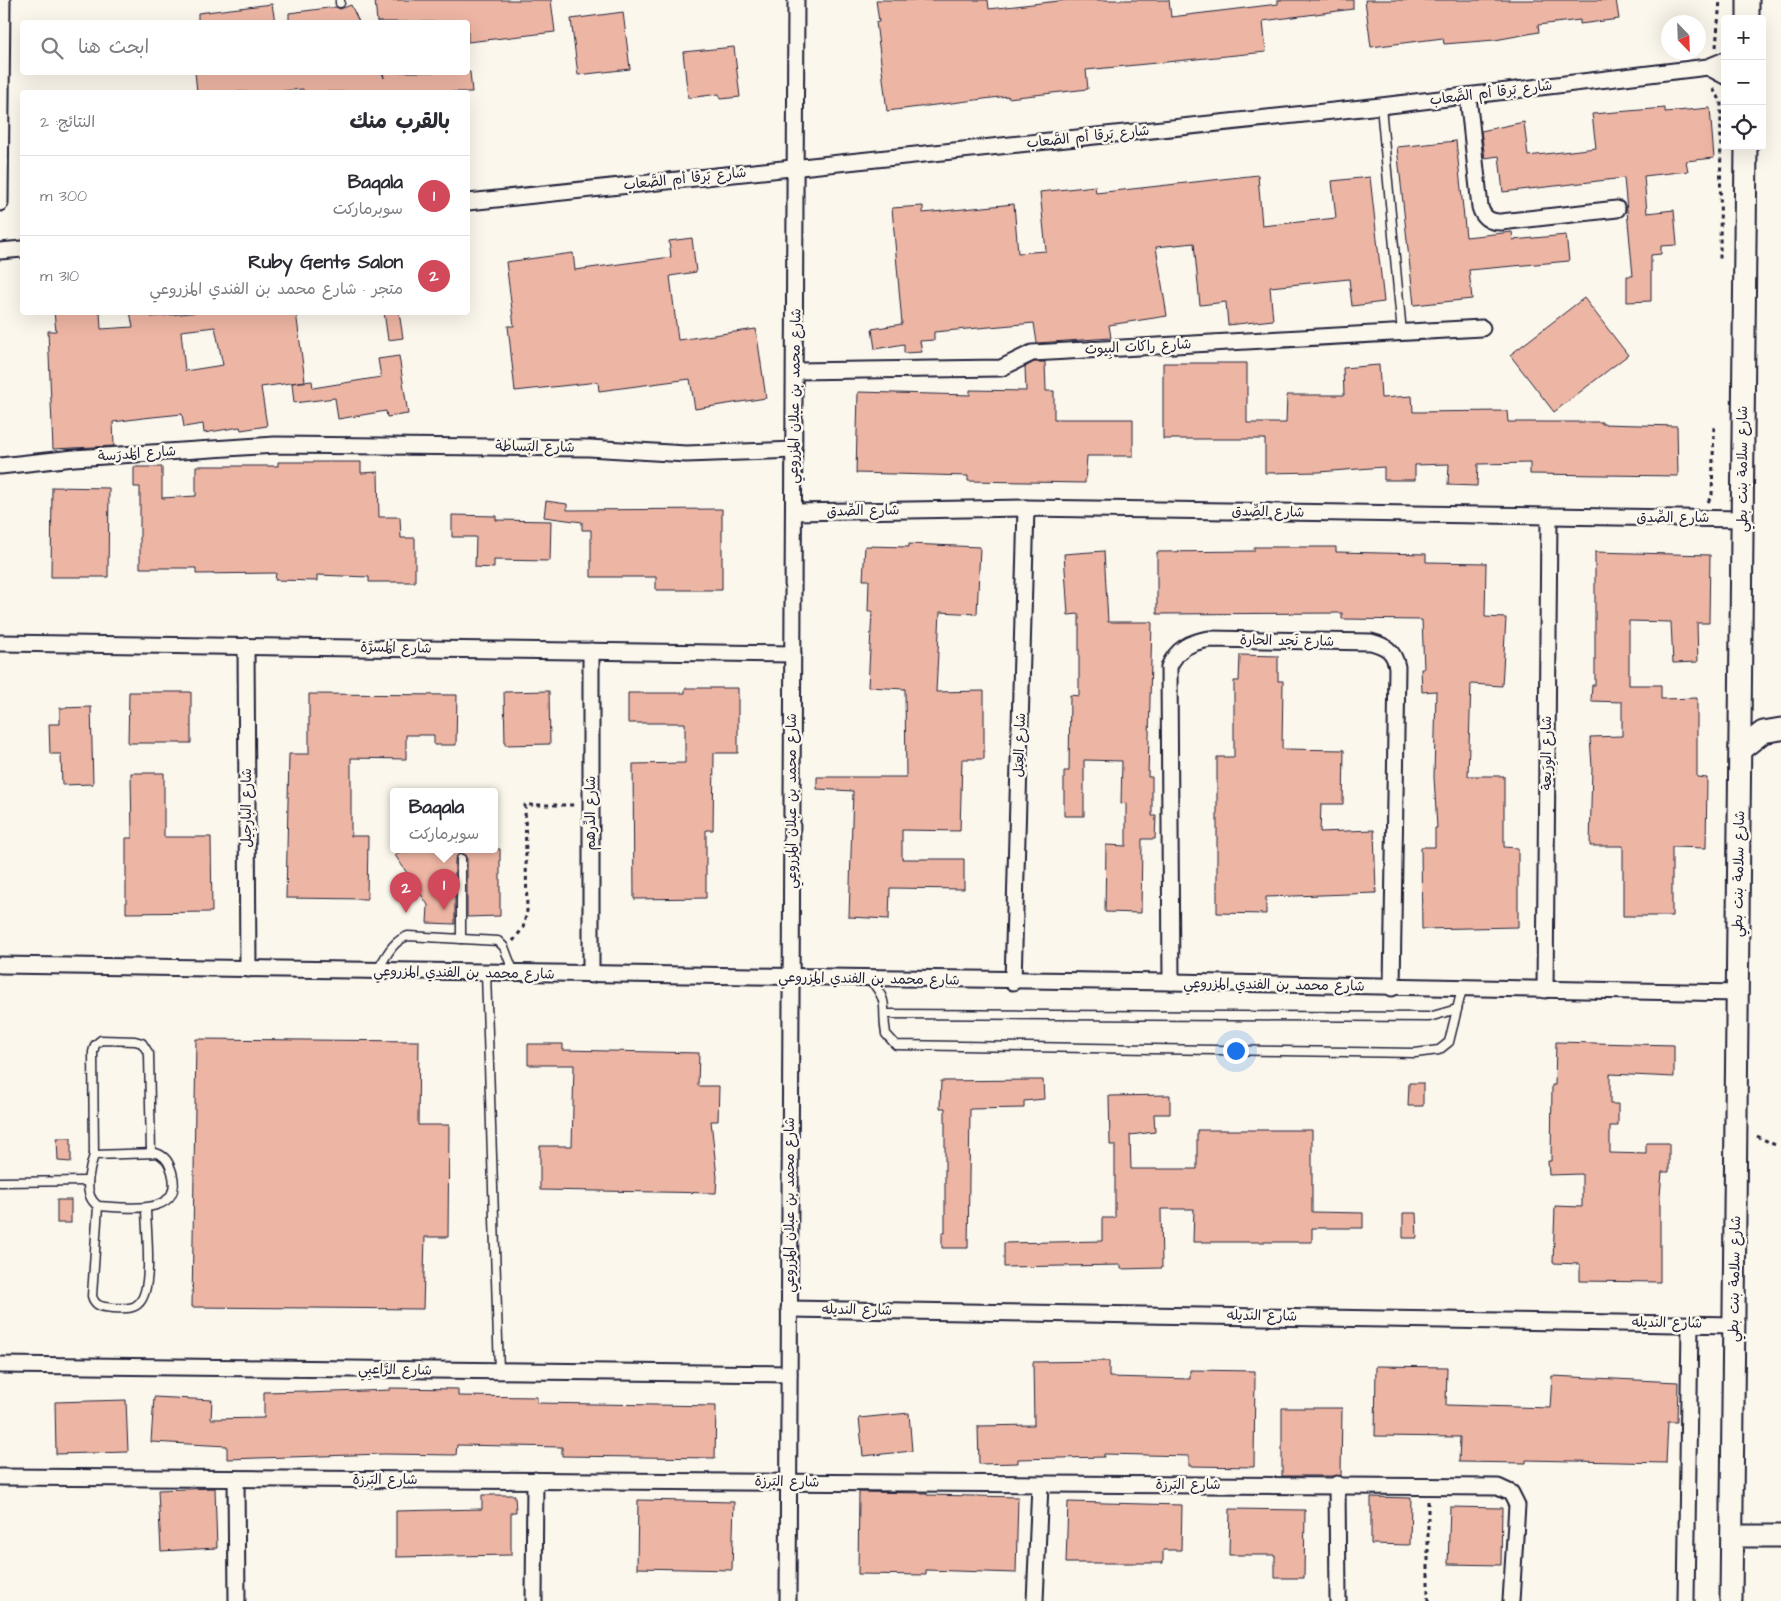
<!DOCTYPE html>
<html lang="ar">
<head>
<meta charset="utf-8">
<style>
	:root { --surface:#fff; --page:#f7f7f7; --text:#2b2b33; --muted:#7c7c81; --line:#e1e1e2; --accent:#d1495b }
	body { margin:0; font-family:"Architects Daughter","Playpen Sans Arabic",sans-serif; background:var(--page); color:var(--text); direction:rtl }
	.controls { position:absolute; right:15px; top:15px; display:grid; overflow:hidden; border-radius:5px; box-shadow:0 5px 20px #0002 }
	.controls button { width:45px; height:45px; display:grid; place-items:center; padding:0; border:0; border-bottom:1px solid var(--line); background:var(--surface); color:var(--text); font:25px sans-serif }
	.compass { position:absolute; left:1661px; top:15px; width:45px; height:45px; border-radius:50%; background:var(--surface); box-shadow:0 5px 20px #0002; rotate:157deg }
	.you { position:absolute; left:1235px; top:1050px; width:18px; height:18px; margin:-12px; border:4px solid #fff; border-radius:50%; background:#1a73e8; box-shadow:0 0 0 8px #1a73e833 }
	.badge { display:grid; place-items:center; width:32px; height:32px; border-radius:50%; background:var(--accent); color:#fff; font-size:16px; font-weight:700 }
	.pin { position:absolute; translate:-50% -41px; filter:drop-shadow(0 1px 2px #0008) }
	.pin::after { content:''; position:absolute; top:26px; width:18px; height:15px; background:inherit; clip-path:polygon(0 0,100% 0,50% 100%) }
	.popup { position:absolute; left:390px; top:788px; width:108px; height:65px; box-sizing:border-box; display:grid; place-content:center; border-radius:5px; background:var(--surface); filter:drop-shadow(0 1px 4px #0005); font-size:16px; white-space:nowrap; color:var(--muted) }
	.popup b { font-size:19px; color:var(--text) }
	.popup::after { content:''; position:absolute; left:50%; top:100%; margin-left:-10px; border:10px solid transparent; border-top-color:var(--surface) }
	.list { margin:0; padding:0; list-style:none }
	h2 { display:flex; justify-content:space-between; align-items:center; height:65px; margin:0; padding:0 20px; font-size:21px }
	h2 small { font-size:16px; font-weight:400; color:var(--muted) }
	.list li { display:grid; grid-template-columns:32px 1fr auto; gap:15px; align-items:center; box-sizing:border-box; height:80px; padding:0 20px; border-top:1px solid var(--line) }
	.list b { display:block; font-size:19px; white-space:nowrap }
	.list p { margin:0; font-size:16px; white-space:nowrap; color:var(--muted) }
	.list em { font-size:16px; font-style:normal; color:var(--muted) }
	.icon { flex:none; width:28px; height:28px; fill:none; stroke:currentColor; stroke-width:2; stroke-linecap:round; stroke-linejoin:round }
	.map { position:relative; flex:none; width:1781px; height:1601px; overflow:hidden; direction:ltr }
	.search { position:absolute; background:var(--surface); box-shadow:0 5px 20px #0002; left:20px; top:20px; width:450px; height:55px; display:flex; align-items:center; gap:12px; box-sizing:border-box; padding:0 18px; border-radius:5px; color:var(--muted); font-size:19px }
	.panel { position:absolute; background:var(--surface); box-shadow:0 5px 20px #0002; left:20px; top:90px; width:450px; height:225px; border-radius:5px; direction:rtl }
	.map>svg:first-child { display:block }
	.building { fill:#edb5a3; stroke:#22223b; fill-rule:evenodd }
	.lines { fill:none; stroke-linecap:round; stroke-linejoin:round }
	.lane-casing { stroke:#22223b; stroke-width:11 }
	.street-casing { stroke:#22223b; stroke-width:19 }
	.secondary-casing { stroke:#22223b; stroke-width:25 }
	.path { stroke:#22223b; stroke-width:3; stroke-dasharray:4 4; stroke-linecap:butt }
	.lane { stroke:#fbf7ec; stroke-width:8 }
	.street { stroke:#fbf7ec; stroke-width:15 }
	.secondary { stroke:#fbf7ec; stroke-width:21 }
	.labels { text-anchor:middle; dominant-baseline:central; stroke-width:5; stroke-linejoin:round; paint-order:stroke }
	.street-label { font-size:14px; fill:#22223b; stroke:#fbf7ec }
</style>
</head>
<body>
<div class="map">
<svg width="1781" height="1601" viewBox="0 0 1781 1601">
	<rect width="100%" height="100%" fill="#fbf7ec"/>
	<filter id="ink" filterUnits="userSpaceOnUse"><feTurbulence type="fractalNoise" baseFrequency=".02" numOctaves="2"/><feDisplacementMap in="SourceGraphic" scale="10" xChannelSelector="R" yChannelSelector="G"/><feConvolveMatrix kernelMatrix="1 2 1 2 8 2 1 2 1" color-interpolation-filters="sRGB"/></filter>
	<g filter="url(#ink)">
		<!-- building -->
		<g class="building">
			<polygon points="375,0 551,0 555,32 468,42 468,22 377,22"/>
			<polygon points="876,0 988,0 989,9 1067,0 1169,0 1171,17 1278,4 1278,0 1353,0 1353,9 1263,21 1266,52 1086,70 1088,89 1008,98 1008,96 887,111 876,22 879,22"/>
			<polygon points="1365,0 1616,0 1619,19 1580,24 1580,20 1538,25 1539,32 1495,40 1444,44 1443,38 1371,47"/>
			<polygon points="272,4 275,22 198,22 198,13"/>
			<polygon points="351,5 359,22 289,22 289,13 336,7 340,9"/>
			<polygon points="623,12 630,69 578,75 571,19"/>
			<polygon points="734,47 740,97 720,99 719,94 688,98 683,52"/>
			<polygon points="195,72 382,72 384,78 383,72 470,72 472,92 303,92 303,89 272,92 197,92"/>
			<polygon points="1665,108 1665,112 1710,108 1714,158 1686,161 1688,171 1644,176 1647,213 1674,210 1677,245 1661,246 1661,254 1651,255 1651,301 1627,302 1627,276 1633,276 1624,178 1503,192 1499,156 1485,158 1481,131 1524,122 1528,156 1596,148 1592,114"/>
			<polygon points="1456,141 1466,237 1512,232 1513,240 1566,235 1569,261 1469,270 1472,299 1414,305 1397,147"/>
			<polygon points="1258,175 1262,226 1336,218 1332,181 1370,177 1384,302 1352,306 1349,279 1270,287 1273,320 1228,325 1226,302 1200,305 1194,243 1156,247 1167,316 1109,325 1111,338 1037,343 1034,323 934,332 934,340 920,341 922,352 904,353 904,344 875,349 872,329 902,324 892,208 923,206 923,213 1014,204 1018,253 1046,251 1040,192 1095,186 1096,193"/>
			<polygon points="692,238 696,272 670,276 678,340 756,329 766,398 695,409 690,379 599,391 598,382 515,391 508,326 514,326 506,262 573,253 575,270 671,257 669,241"/>
			<polygon points="1584,298 1628,355 1554,412 1510,355"/>
			<path d="M54 312H100L101 329 133 327 130 312H151V317L199 312H296L305 381 261 387 267 426 241 430 240 427 204 433 203 424 184 427 182 414 143 418 113 422 114 446 53 449 48 331H56ZM215 327 223 365 185 371 181 331Z"/>
			<polygon points="384,312 399,312 403,338 388,340"/>
			<polygon points="399,356 408,414 387,417 386,411 338,419 335,398 294,403 292,383 312,381 313,388 381,377 378,359"/>
			<polygon points="1034,362 1045,362 1046,391 1054,391 1054,419 1133,419 1133,456 1087,456 1085,483 968,481 968,476 856,473 858,392 970,395 970,390 1026,391 1025,367"/>
			<polygon points="1163,363 1247,363 1247,423 1286,423 1287,395 1344,395 1343,368 1379,365 1381,398 1412,396 1413,412 1507,411 1508,422 1602,422 1602,424 1677,426 1678,476 1530,474 1530,463 1478,464 1477,486 1448,485 1449,464 1415,465 1415,480 1384,480 1384,467 1319,472 1265,473 1265,439 1163,439"/>
			<polygon points="278,462 361,462 361,473 378,472 379,517 400,517 401,538 415,538 415,582 369,582 369,577 317,575 317,581 275,580 276,573 196,574 196,568 140,568 140,487 134,487 134,467 162,467 162,498 196,496 196,466 278,466"/>
			<polygon points="52,487 109,488 108,577 51,577"/>
			<polygon points="546,501 567,504 567,510 722,509 722,590 656,590 656,577 591,577 591,530 582,530 582,522 544,517"/>
			<polygon points="452,515 496,516 496,520 551,521 550,561 494,560 494,568 475,567 476,537 452,537"/>
			<polygon points="909,544 980,547 977,614 940,612 936,692 984,691 984,759 962,759 960,831 902,830 902,859 964,859 964,889 890,888 889,919 849,917 853,791 817,789 817,777 906,777 905,689 868,687 872,611 868,611 869,580 863,580 865,546 909,547"/>
			<polygon points="1254,547 1336,547 1336,552 1426,554 1426,562 1486,563 1485,617 1506,618 1502,686 1471,684 1468,776 1504,776 1504,847 1518,848 1518,927 1422,929 1421,847 1435,847 1435,828 1437,828 1434,777 1436,691 1422,692 1421,669 1424,669 1422,620 1342,619 1342,613 1157,614 1157,552 1254,551"/>
			<polygon points="1104,551 1108,622 1152,622 1148,777 1152,777 1152,816 1156,816 1155,839 1142,839 1141,913 1105,912 1106,845 1126,846 1126,803 1121,804 1122,761 1084,760 1084,816 1064,816 1064,771 1069,771 1070,695 1079,696 1079,614 1068,615 1064,554"/>
			<polygon points="1595,552 1710,555 1709,623 1697,623 1698,662 1673,663 1671,622 1629,621 1629,685 1661,685 1661,699 1697,698 1697,777 1707,778 1706,848 1672,847 1672,916 1623,916 1623,846 1590,846 1592,767 1590,737 1622,736 1622,702 1591,701 1592,685 1595,685"/>
			<polygon points="1240,655 1278,656 1278,681 1283,681 1282,749 1344,750 1343,804 1321,804 1320,832 1374,830 1376,893 1266,897 1266,914 1217,913 1217,757 1234,757 1234,681 1239,681"/>
			<polygon points="685,688 738,688 738,753 714,753 713,830 706,830 706,898 634,899 633,764 685,763 685,723 628,723 628,693 685,693"/>
			<polygon points="549,691 550,744 505,745 504,692"/>
			<polygon points="129,692 191,692 191,743 128,743"/>
			<polygon points="309,694 457,695 456,745 434,745 434,735 406,735 406,759 351,758 351,836 368,836 367,899 286,898 289,754 309,754"/>
			<polygon points="91,707 93,784 62,785 61,754 50,754 49,724 60,724 60,708"/>
			<polygon points="131,773 164,773 164,837 211,837 212,912 126,913 126,838 132,838"/>
			<polygon points="406,849 500,849 500,916 467,917 467,859 464,854 461,853 455,859 455,924 427,923 428,905 395,855"/>
			<polygon points="196,1039 419,1041 418,1125 449,1125 448,1237 425,1237 423,1309 192,1307"/>
			<polygon points="1556,1042 1674,1045 1674,1077 1610,1074 1610,1104 1618,1104 1618,1126 1610,1126 1610,1153 1646,1154 1646,1143 1669,1143 1669,1172 1662,1172 1660,1196 1660,1282 1580,1281 1580,1264 1553,1263 1555,1206 1582,1207 1582,1174 1549,1175 1548,1161 1551,1161 1552,1085 1555,1085"/>
			<polygon points="528,1044 563,1044 563,1050 699,1053 698,1086 719,1086 718,1121 711,1121 717,1177 716,1193 540,1190 540,1146 572,1146 574,1065 528,1065"/>
			<polygon points="1028,1080 1043,1080 1044,1099 1024,1101 1024,1108 970,1109 968,1248 942,1248 942,1233 945,1233 945,1108 940,1108 941,1081"/>
			<polygon points="1409,1083 1423,1083 1423,1106 1408,1106"/>
			<polygon points="1170,1095 1170,1114 1154,1114 1155,1132 1130,1135 1131,1169 1197,1169 1197,1130 1312,1130 1312,1212 1363,1213 1363,1228 1312,1228 1312,1242 1193,1242 1194,1209 1161,1209 1162,1268 1121,1269 1121,1265 1004,1267 1004,1243 1102,1241 1102,1218 1115,1218 1115,1145 1110,1145 1109,1096"/>
			<polygon points="57,1138 71,1138 71,1162 58,1161"/>
			<rect x="57" y="1200" width="14" height="23"/>
			<polygon points="1403,1213 1416,1213 1417,1238 1403,1238"/>
			<polygon points="1109,1361 1109,1377 1190,1379 1190,1370 1255,1371 1254,1467 1189,1466 1189,1456 1104,1454 1104,1457 1018,1459 1018,1463 979,1464 978,1426 1034,1425 1033,1362"/>
			<polygon points="1376,1366 1447,1367 1446,1405 1550,1408 1552,1376 1678,1382 1677,1422 1668,1422 1666,1463 1526,1460 1526,1463 1459,1462 1460,1437 1375,1436"/>
			<polygon points="390,1388 458,1389 458,1396 537,1397 537,1403 716,1406 715,1458 562,1456 562,1447 457,1445 456,1455 383,1454 227,1459 227,1446 151,1442 154,1397 212,1400 211,1419 264,1418 264,1392 306,1391 306,1393 390,1390"/>
			<polygon points="126,1400 128,1452 56,1454 55,1402"/>
			<polygon points="1282,1408 1342,1408 1341,1476 1282,1476"/>
			<polygon points="909,1413 912,1451 863,1456 859,1418"/>
			<polygon points="215,1488 217,1548 161,1551 158,1490"/>
			<polygon points="859,1492 927,1493 927,1495 1018,1497 1016,1573 926,1570 926,1575 858,1574"/>
			<polygon points="482,1495 515,1495 516,1512 511,1512 511,1555 396,1557 396,1511 482,1509"/>
			<polygon points="1371,1497 1411,1498 1410,1545 1371,1544"/>
			<polygon points="638,1500 734,1502 732,1570 637,1568"/>
			<polygon points="1068,1502 1182,1505 1181,1550 1163,1550 1163,1563 1066,1563"/>
			<polygon points="1450,1507 1502,1508 1501,1565 1448,1564"/>
			<polygon points="1230,1509 1305,1510 1304,1578 1275,1578 1275,1555 1229,1555"/>
		</g>
		<g class="lines">
			<!-- lane casing -->
			<g class="lane-casing">
				<g id="lane">
					<polyline points="340,0 340,3"/>
					<polyline points="1381,106 1402,333"/>
					<polyline points="461,859 461,939"/>
					<path d="M377 971C386 957 392 941 408 936L498 941 504 947 514 973"/>
					<polyline points="486,973 499,1371"/>
					<path d="M870 979C891 1005 881 1006 886 1034L896 1045 1415 1053 1439 1050 1449 1042 1462 989"/>
					<polyline points="886,1014 1429,1017 1457,1009"/>
					<path d="M156 1153C166 1156 169 1163 172 1172 185 1218 124 1207 98 1206 82 1195 89 1171 94 1155Z"/>
					<polyline points="94,1155 93,1052 95,1045 101,1040 135,1041 142,1043 149,1054 151,1153"/>
					<polyline points="0,1182 88,1181"/>
					<path d="M98 1206 92 1296C95 1307 103 1307 113 1308 122 1308 133 1310 139 1303 154 1288 146 1229 146 1208"/>
				</g>
			</g>
			<!-- street casing -->
			<g class="street-casing">
				<g id="street">
					<polyline points="1708,67 1725,76"/>
					<path d="M1468 96 1480 207C1483 218 1490 222 1501 222L1617 209"/>
					<polyline points="468,202 1381,106 1708,67 1725,60"/>
					<polyline points="0,203 2,0"/>
					<polyline points="0,251 22,249"/>
					<polyline points="796,371 1001,368 1032,353 1482,328"/>
					<polyline points="0,466 74,458 275,445 589,448 686,454 794,450"/>
					<polyline points="794,512 1026,508 1743,519"/>
					<polyline points="0,643 793,654"/>
					<polyline points="246,646 248,969"/>
					<polyline points="0,965 1171,982 1737,993"/>
					<polyline points="591,975 591,651"/>
					<polyline points="1013,982 1026,508"/>
					<path d="M1171 982 1169 667C1177 648 1191 642 1210 639L1371 642C1386 646 1394 651 1397 667L1392 988"/>
					<polyline points="1545,990 1549,517"/>
					<polyline points="789,1309 1734,1325"/>
					<polyline points="0,1365 789,1374"/>
					<polyline points="0,1477 1498,1487 1511,1493 1517,1505 1511,1601"/>
					<polyline points="236,1479 237,1601"/>
					<polyline points="1337,1484 1338,1601"/>
					<polyline points="534,1601 535,1480"/>
					<polyline points="788,1601 796,0"/>
					<polyline points="1035,1601 1040,1485"/>
					<polyline points="1686,1601 1690,1324"/>
				</g>
			</g>
			<!-- secondary casing -->
			<g class="secondary-casing">
				<g id="secondary">
					<polyline points="1748,19 1748,0"/>
					<polyline points="1740,750 1763,732 1781,729"/>
					<polyline points="1732,1536 1781,1536"/>
					<polyline points="1731,1601 1746,146"/>
				</g>
			</g>
			<!-- path -->
			<g class="path">
				<polyline points="1716,47 1720,0"/>
				<polyline points="1713,89 1721,101 1720,262"/>
				<polyline points="1708,502 1712,495 1714,426"/>
				<polyline points="513,941 523,928 527,911 525,805 576,805"/>
				<polyline points="1757,1136 1777,1146"/>
				<polyline points="1428,1601 1428,1501"/>
			</g>
			<!-- lane -->
			<use href="#lane" class="lane"/>
			<!-- street -->
			<use href="#street" class="street"/>
			<!-- secondary -->
			<use href="#secondary" class="secondary"/>
		</g>
	</g>
	<g class="labels">
		<!-- street labels -->
		<g class="street-label">
			<text transform="translate(1491 93) rotate(-7)">شارع بَرقا أم الصَّعاب</text>
			<text transform="translate(1088 137) rotate(-6)">شارع بَرقا أم الصَّعاب</text>
			<text transform="translate(685 179) rotate(-6)">شارع بَرقا أم الصَّعاب</text>
			<text transform="translate(1138 347) rotate(-3)">شارع راكات البِيوت</text>
			<text transform="translate(795 396) rotate(-89)">شارع محمد بن عبلان المزروعي</text>
			<text transform="translate(535 447) rotate(1)">شارع البَساطة</text>
			<text transform="translate(137 454) rotate(-4)">شارع المَدرَسة</text>
			<text transform="translate(1743 469) rotate(-90)">شارع سلامة بنت بطي</text>
			<text transform="translate(863 511) rotate(-1)">شارع الصِّدق</text>
			<text transform="translate(1268 512) rotate(1)">شارع الصِّدق</text>
			<text x="1673" y="518">شارع الصِّدق</text>
			<text transform="translate(1287 641) rotate(1)">شارع نَجد الحارة</text>
			<text transform="translate(396 648) rotate(1)">شارع المَسرَّة</text>
			<text transform="translate(1020 745) rotate(-88)">شارع العِبَل</text>
			<text transform="translate(1547 753) rotate(-90)">شارع الوِرَيعة</text>
			<text transform="translate(792 801) rotate(-90)">شارع محمد بن عبلان المزروعي</text>
			<text transform="translate(247 808) rotate(-90)">شارع البارجِيل</text>
			<text transform="translate(591 813) rotate(-90)">شارع الدِّرهم</text>
			<text transform="translate(1739 874) rotate(-89)">شارع سلامة بنت بطي</text>
			<text transform="translate(464 973) rotate(1)">شارع محمد بن الفندي المزروعي</text>
			<text transform="translate(869 979) rotate(1)">شارع محمد بن الفندي المزروعي</text>
			<text transform="translate(1274 985) rotate(1)">شارع محمد بن الفندي المزروعي</text>
			<text transform="translate(790 1205) rotate(-90)">شارع محمد بن عبلان المزروعي</text>
			<text transform="translate(1735 1279) rotate(-89)">شارع سلامة بنت بطي</text>
			<text transform="translate(857 1310) rotate(1)">شارع النديله</text>
			<text transform="translate(1262 1316) rotate(1)">شارع النديله</text>
			<text transform="translate(1667 1323) rotate(1)">شارع النديله</text>
			<text transform="translate(395 1370) rotate(1)">شارع الرَّاعبِي</text>
			<text x="385" y="1480">شارع البَرزة</text>
			<text transform="translate(787 1482) rotate(1)">شارع البَرزة</text>
			<text x="1188" y="1485">شارع البَرزة</text>
		</g>
	</g>
</svg>
<div class="controls">
<button>+</button>
<button>−</button>
<button><svg class="icon" aria-label="locate" viewBox="0 0 24 24"><circle cx="12" cy="12" r="6"/><path d="M12 2v4M12 18v4M2 12h4M18 12h4"/></svg></button>
</div>
<svg class="compass" viewBox="-18 -18 36 36"><path d="M0-13l5 13h-10z" fill="#e53935"/><path d="M0 13l5-13h-10z" fill="#7c7c81"/></svg>
<div class="you"></div>
<div class="pin badge" style="left:444px;top:910px">1</div>
<div class="popup"><b>Baqala</b>سوبرماركت</div>
<div class="pin badge" style="left:406px;top:913px">2</div>
<div class="search"><svg class="icon" aria-label="search" viewBox="0 0 24 24"><circle cx="10" cy="10" r="6"/><path d="M15 15l6 6"/></svg>ابحث هنا</div>
<section class="panel">
<h2>بالقرب منك<small>النتائج: 2</small></h2>
<ul class="list">
<li><span class="badge">1</span><div><b>Baqala</b><p>سوبرماركت</p></div><em>300 m</em></li>
<li><span class="badge">2</span><div><b>Ruby Gents Salon</b><p>متجر · شارع محمد بن الفندي المزروعي</p></div><em>310 m</em></li>
</ul>
</section>
</div>
</body>
</html>
